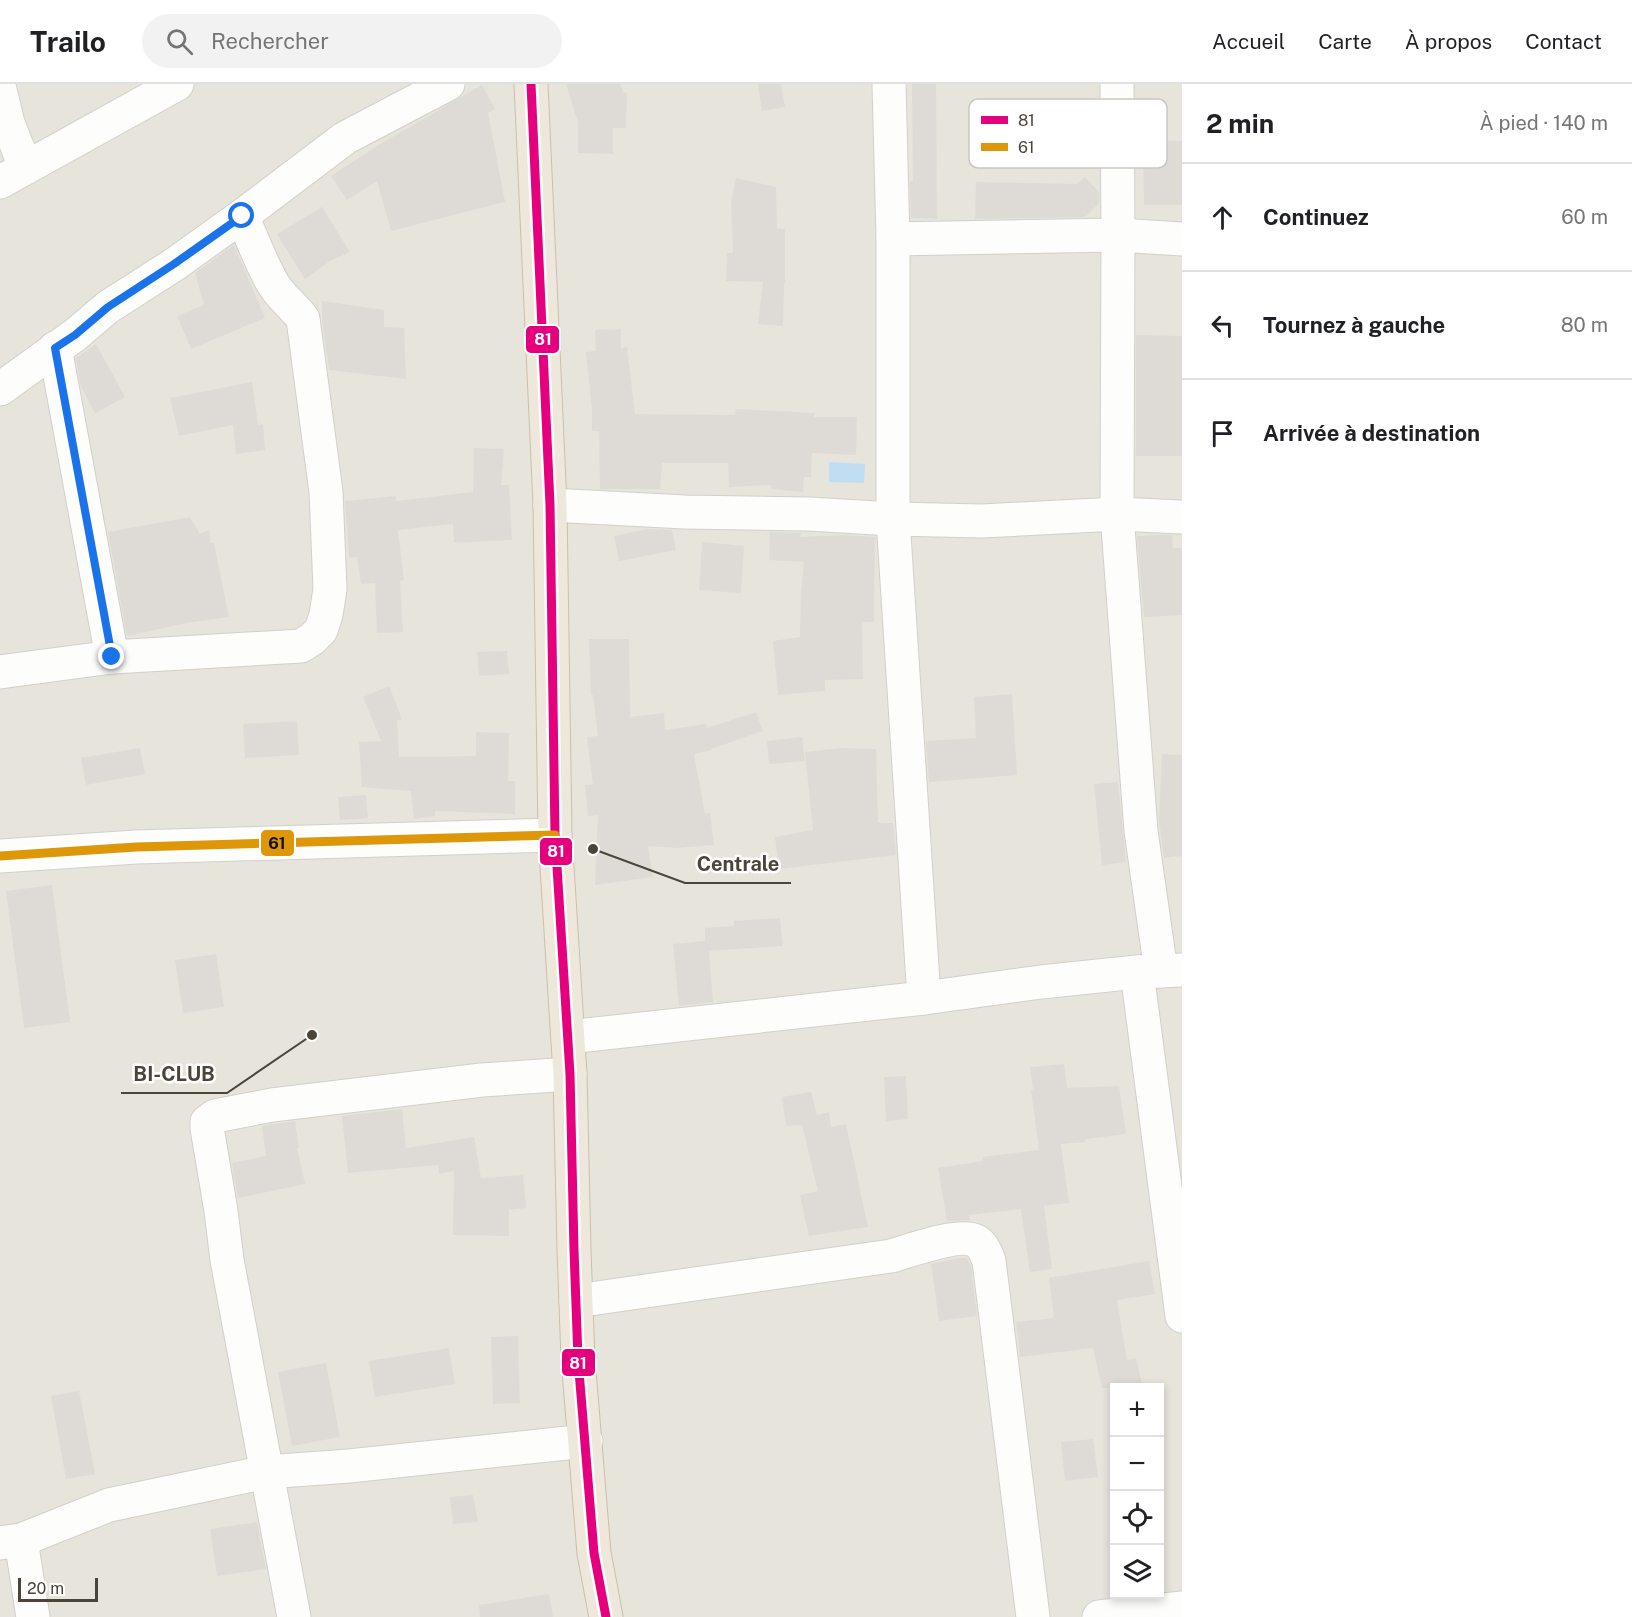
<!DOCTYPE html>
<html lang="fr">
<head>
<meta charset="utf-8">
<style>
	:root { --surface:#fff; --page:#f2f2f2; --text:#202124; --muted:#757577; --line:#e0e0e0 }
	body { margin:0; font-family:"Public Sans",sans-serif; background:var(--page); color:var(--text) }
	.controls { position:absolute; right:18px; bottom:18px; display:grid; overflow:hidden; border-radius:0px; box-shadow:0 3px 9px #0003 }
	.controls button { width:54px; height:54px; display:grid; place-items:center; padding:0; border:0; border-bottom:2px solid var(--line); background:var(--surface); color:var(--text); font:30px sans-serif }
	.scale { position:absolute; left:18px; bottom:15px; width:80px; box-sizing:border-box; padding-left:6px; border:3px solid #4b4439; border-top:0; font-size:16px; line-height:21px; white-space:nowrap; color:#4b4439; -webkit-text-stroke:4px #fff; paint-order:stroke }
	.stop { position:absolute; width:18px; height:18px; margin:-14px; border:4px solid #1a73e8; border-radius:50%; background:#fff }
	.stop.end { background:#1a73e8; border-color:#fff; box-shadow:0 2px 6px #0008 }
	.list { margin:0; padding:0; list-style:none }
	h2 { display:flex; justify-content:space-between; align-items:center; height:78px; margin:0; padding:0 24px; font-size:26px }
	h2 small { font-size:20px; font-weight:400; color:var(--muted) }
	.list li { display:grid; grid-template-columns:39px 1fr auto; gap:18px; align-items:center; box-sizing:border-box; height:108px; padding:0 24px; border-top:2px solid var(--line) }
	.list b { display:block; font-size:22px; white-space:nowrap }
	.list em { font-size:20px; font-style:normal; color:var(--muted) }
	.icon { flex:none; width:33px; height:33px; fill:none; stroke:currentColor; stroke-width:2; stroke-linecap:round; stroke-linejoin:round }
	.map { position:relative; flex:none; width:1182px; height:1533px; overflow:hidden }
	header { display:flex; align-items:center; gap:36px; box-sizing:border-box; height:84px; padding:0 30px; background:var(--surface); border-bottom:2px solid var(--line) }
	header strong { font-size:28px }
	nav { display:flex; gap:33px; margin-inline-start:auto; font-size:21px }
	.search { width:420px; height:54px; background:var(--page); display:flex; align-items:center; gap:15px; box-sizing:border-box; padding:0 21px; border-radius:33px; color:var(--muted); font-size:22px }
	main { display:flex }
	aside { flex:1; background:var(--surface) }
	.map>svg:first-child { display:block }
	.residential { fill:#e7e4dc; fill-rule:evenodd }
	.water { fill:#c0ddf1 }
	.building { fill:#dedbd6 }
	.lines { fill:none; stroke-linecap:round; stroke-linejoin:round }
	.minor-casing { stroke:#d2d0cb; stroke-width:35 }
	.highway-casing { stroke:#ccbfa9; stroke-width:35 }
	.minor { stroke:#fdfdfc; stroke-width:33 }
	.highway { stroke:#ede8db; stroke-width:33 }
	.bus-1-casing { stroke:#fff; stroke-width:14 }
	.bus-2-casing { stroke:#fff; stroke-width:14 }
	.bus-1 { stroke:#e5007d; stroke-width:9 }
	.bus-2 { stroke:#dd9709; stroke-width:9 }
	.route { stroke:#1a73e8; stroke-width:8 }
	.key { fill:#fff; stroke:#c9c7c4; stroke-width:1.5 }
	.key-label { font-size:16px; fill:#4b4439 }
	.leader { fill:none; stroke:#4b4439; stroke-width:2 }
	.callout-dot { fill:#4b4439; stroke:#fff; stroke-width:2 }
	.callout-label { font-size:20px; text-anchor:middle; font-weight:bold; fill:#4b4439; stroke:#fff; stroke-width:5; stroke-linejoin:round; paint-order:stroke }
	.line-badge { stroke:#fff; stroke-width:2 }
	.badge-label { font-size:16px; text-anchor:middle; font-weight:bold; fill:#fff }
	.pale-badge-label { font-size:16px; text-anchor:middle; font-weight:bold; fill:#111 }
</style>
</head>
<body>
<header>
<strong>Trailo</strong>
<div class="search"><svg class="icon" aria-label="search" viewBox="0 0 24 24"><circle cx="10" cy="10" r="6"/><path d="M15 15l6 6"/></svg>Rechercher</div>
<nav><a>Accueil</a><a>Carte</a><a>À propos</a><a>Contact</a></nav>
</header>
<main>
<div class="map">
<svg width="1182" height="1533" viewBox="0 0 1182 1533">
	<rect width="100%" height="100%" fill="#f4f2ee"/>
	<!-- residential -->
	<path class="residential" d="M0 0H1182V1533H0ZM1114 1304H1160V1510H1114Z"/>
	<!-- water -->
	<polygon class="water" points="829,378 865,380 864,399 829,398"/>
	<!-- building -->
	<g class="building">
		<polygon points="566,0 620,0 623,8 627,9 626,44 613,44 613,70 578,69 578,38"/>
		<polygon points="758,0 781,0 785,23 762,27"/>
		<polygon points="912,0 936,0 937,135 911,134 910,97 913,97"/>
		<polygon points="482,1 495,25 488,29 505,118 391,147 377,97 347,116 331,92 377,62"/>
		<polygon points="1143,57 1182,57 1182,121 1144,121"/>
		<polygon points="1085,93 1099,108 1099,119 1085,133 975,135 976,98 1077,100"/>
		<polygon points="736,94 776,103 777,144 785,145 785,199 784,199 783,242 758,240 763,198 726,197 727,169 733,169 731,119"/>
		<polygon points="322,123 350,168 330,177 305,195 277,150"/>
		<polygon points="234,161 265,234 191,265 177,232 204,221 195,189"/>
		<polygon points="322,217 384,226 384,243 404,244 406,295 329,286 322,235"/>
		<polygon points="621,245 621,264 627,263 635,330 735,331 736,325 814,329 814,333 857,333 856,371 812,369 811,393 804,393 803,408 771,405 771,401 729,403 728,379 662,379 660,405 600,405 599,347 592,347 592,325 586,268 596,267 595,246"/>
		<polygon points="1136,251 1182,252 1182,372 1136,372"/>
		<polygon points="96,260 125,313 95,329 81,303 76,274"/>
		<polygon points="252,298 258,341 263,340 265,366 236,370 233,341 179,352 170,314"/>
		<polygon points="474,364 504,365 501,401 509,401 512,456 454,459 453,440 398,446 404,496 400,497 403,548 377,549 375,499 361,500 357,473 349,474 345,417 396,412 396,417 473,408"/>
		<polygon points="190,433 200,450 209,446 211,459 214,459 229,533 186,539 127,552 108,448"/>
		<polygon points="648,445 672,446 676,466 619,477 614,452"/>
		<polygon points="770,448 801,449 800,453 844,451 875,453 874,538 862,538 863,595 825,596 825,607 778,611 773,557 800,553 801,508 804,478 769,476"/>
		<polygon points="1159,451 1172,451 1173,464 1182,464 1182,531 1144,533 1137,452"/>
		<polygon points="702,458 744,462 741,509 699,506"/>
		<polygon points="589,555 629,555 630,633 664,629 665,646 706,640 707,644 756,628 763,647 711,665 711,666 694,670 705,730 710,729 714,761 677,764 648,762 653,793 595,801 598,731 588,732 585,701 593,701 587,653 598,652 593,611 591,611"/>
		<polygon points="507,567 509,590 479,592 477,568"/>
		<polygon points="389,602 402,635 397,637 399,673 476,672 476,648 509,649 508,697 515,697 515,730 435,727 435,732 414,735 411,707 362,703 359,658 381,657 363,613"/>
		<polygon points="1012,610 1017,691 929,698 926,657 976,654 974,613"/>
		<polygon points="297,637 299,671 245,674 243,640"/>
		<polygon points="802,653 805,677 769,680 767,657"/>
		<polygon points="140,664 145,690 86,701 81,674"/>
		<polygon points="842,664 876,665 878,739 893,739 896,771 779,785 775,753 813,746 805,668"/>
		<polygon points="1162,670 1182,671 1182,772 1164,774 1159,736"/>
		<polygon points="1118,698 1126,778 1102,781 1094,700"/>
		<polygon points="366,711 368,734 340,736 338,713"/>
		<polygon points="52,801 70,938 24,944 6,807"/>
		<polygon points="780,834 783,862 709,867 713,918 679,922 673,860 705,857 705,844 734,842 734,837"/>
		<polygon points="216,870 224,923 183,929 175,876"/>
		<polygon points="1064,980 1067,1004 1119,1002 1126,1050 1086,1055 1085,1058 1061,1060 1069,1119 1044,1122 1052,1185 1030,1188 1021,1125 969,1131 970,1136 947,1137 938,1084 983,1077 982,1073 1039,1066 1031,1006 1033,1006 1030,983"/>
		<polygon points="906,992 908,1035 886,1037 884,993"/>
		<polygon points="811,1008 817,1031 829,1028 831,1043 846,1040 868,1143 809,1152 800,1111 818,1107 802,1041 786,1042 782,1013"/>
		<polygon points="402,1025 406,1064 474,1053 481,1094 523,1091 526,1124 509,1126 509,1152 453,1151 454,1087 439,1090 438,1081 348,1089 342,1032"/>
		<polygon points="295,1037 299,1064 297,1064 305,1100 238,1114 232,1079 266,1072 262,1042"/>
		<polygon points="960,1174 967,1174 971,1182 977,1232 939,1237 931,1180"/>
		<polygon points="1149,1177 1155,1210 1117,1216 1127,1276 1136,1274 1143,1304 1102,1304 1093,1264 1020,1273 1016,1238 1054,1234 1049,1194"/>
		<polygon points="518,1252 520,1319 493,1320 491,1253"/>
		<polygon points="449,1264 455,1300 375,1313 369,1277"/>
		<polygon points="326,1279 340,1353 292,1362 278,1288"/>
		<polygon points="79,1307 95,1390 66,1395 51,1312"/>
		<polygon points="1093,1355 1098,1393 1065,1397 1061,1358"/>
		<polygon points="473,1411 478,1438 453,1440 450,1413"/>
		<polygon points="257,1438 266,1485 217,1492 210,1445"/>
		<polygon points="549,1510 553,1533 480,1533 479,1521"/>
	</g>
	<g class="lines">
		<!-- minor casing -->
		<g class="minor-casing">
			<g id="minor">
				<polyline points="889,0 893,155 893,435 924,914"/>
				<polyline points="1117,0 1118,151 1117,430 1141,747 1161,887"/>
				<polyline points="0,6 8,39 25,83"/>
				<polyline points="0,98 177,0"/>
				<polyline points="893,155 1118,151 1182,155"/>
				<polyline points="55,264 112,573"/>
				<polyline points="0,305 75,251 108,223 175,180 242,132 345,54 448,0"/>
				<polyline points="550,421 685,428 809,430 893,435 982,437 1117,430 1182,433"/>
				<path d="M0 588 112 573 301 562 312 555 321 546 326 531 330 505 326 408 303 235C294 222 280 213 272 198 260 177 252 154 242 132"/>
				<polyline points="0,772 136,763 555,751"/>
				<polyline points="1137,888 1182,1232"/>
				<polyline points="568,953 924,914 1041,898 1137,888 1182,886"/>
				<path d="M576 1217 891 1172C909 1167 960 1148 976 1157 983 1161 986 1169 989 1177L1033 1533"/>
				<polyline points="21,1456 33,1533"/>
				<polyline points="0,1459 21,1456 109,1421 266,1388 349,1382 586,1357"/>
				<polyline points="294,1533 227,1176 221,1127 207,1044 207,1038 215,1032 272,1021 482,996 570,990"/>
				<polyline points="1099,1533 1182,1524"/>
			</g>
		</g>
		<!-- highway casing -->
		<g class="highway-casing">
			<polyline id="highway" points="531,0 550,421 555,751 570,990 574,1166 578,1275 594,1469 606,1533"/>
		</g>
		<!-- minor -->
		<use href="#minor" class="minor"/>
		<!-- highway -->
		<use href="#highway" class="highway"/>
		<!-- bus-1 casing -->
		<g class="bus-1-casing">
			<polyline id="bus-1" points="531,0 550,421 555,751 570,990 574,1166 578,1275 594,1469 606,1533"/>
		</g>
		<!-- bus-2 casing -->
		<g class="bus-2-casing">
			<polyline id="bus-2" points="0,772 136,763 555,751"/>
		</g>
		<!-- bus-1 -->
		<use href="#bus-1" class="bus-1"/>
		<!-- bus-2 -->
		<use href="#bus-2" class="bus-2"/>
	</g>
	<g class="lines">
		<!-- route -->
		<polyline class="route" points="112,573 55,264 75,251 108,223 174,180 242,132"/>
	</g>
	<!-- legend -->
	<rect x="969" y="15" width="198" height="69" rx="9" class="key"/>
	<rect x="981" y="32" width="27" height="8" fill="#e5007d"/>
	<rect x="981" y="59" width="27" height="8" fill="#dd9709"/>
	<g class="key-label">
		<text x="1018" y="42">81</text>
		<text x="1018" y="69">61</text>
	</g>
	<!-- callouts -->
	<path class="leader" d="M593 765L685 799H791M312 951L227 1009H121"/>
	<g class="callout-dot">
		<circle cx="593" cy="765" r="6"/>
		<circle cx="312" cy="951" r="6"/>
	</g>
	<g class="callout-label">
		<text x="738" y="787">Centrale</text>
		<text x="174" y="997">BI-CLUB</text>
	</g>
	<g class="line-badge">
		<rect x="525" y="241" width="35" height="29" rx="6" fill="#e5007d"/>
		<rect x="260" y="745" width="35" height="28" rx="6" fill="#dd9709"/>
		<rect x="539" y="753" width="34" height="29" rx="6" fill="#e5007d"/>
		<rect x="561" y="1264" width="35" height="29" rx="6" fill="#e5007d"/>
	</g>
	<g class="badge-label">
		<text x="543" y="261">81</text>
		<text x="556" y="773">81</text>
		<text x="578" y="1285">81</text>
	</g>
	<g class="pale-badge-label">
		<text x="277" y="765">61</text>
	</g>
</svg>
<div class="controls">
<button>+</button>
<button>−</button>
<button><svg class="icon" aria-label="locate" viewBox="0 0 24 24"><circle cx="12" cy="12" r="6"/><path d="M12 2v4M12 18v4M2 12h4M18 12h4"/></svg></button>
<button><svg class="icon" aria-label="layers" viewBox="0 0 24 24"><path d="M12 4l9 5-9 5-9-5zM3 14l9 5 9-5"/></svg></button>
</div>
<div class="scale">20 m</div>
<div class="stop" style="left:242px;top:132px"></div>
<div class="stop end" style="left:112px;top:573px"></div>
</div>
<aside>
<h2>2 min<small>À pied · 140 m</small></h2>
<ul class="list">
<li><svg class="icon" aria-label="ahead" viewBox="0 0 24 24"><path d="M12 20V5M6 11l6-6 6 6"/></svg><div><b>Continuez</b></div><em>60 m</em></li>
<li><svg class="icon" aria-label="left" viewBox="0 0 24 24"><path d="M17 20v-9H6M10 6l-5 5 5 5"/></svg><div><b>Tournez à gauche</b></div><em>80 m</em></li>
<li><svg class="icon" aria-label="arrive" viewBox="0 0 24 24"><path d="M6 21V4h12l-3 4 3 4H6"/></svg><div><b>Arrivée à destination</b></div></li>
</ul>
</aside>
</main>
</body>
</html>
